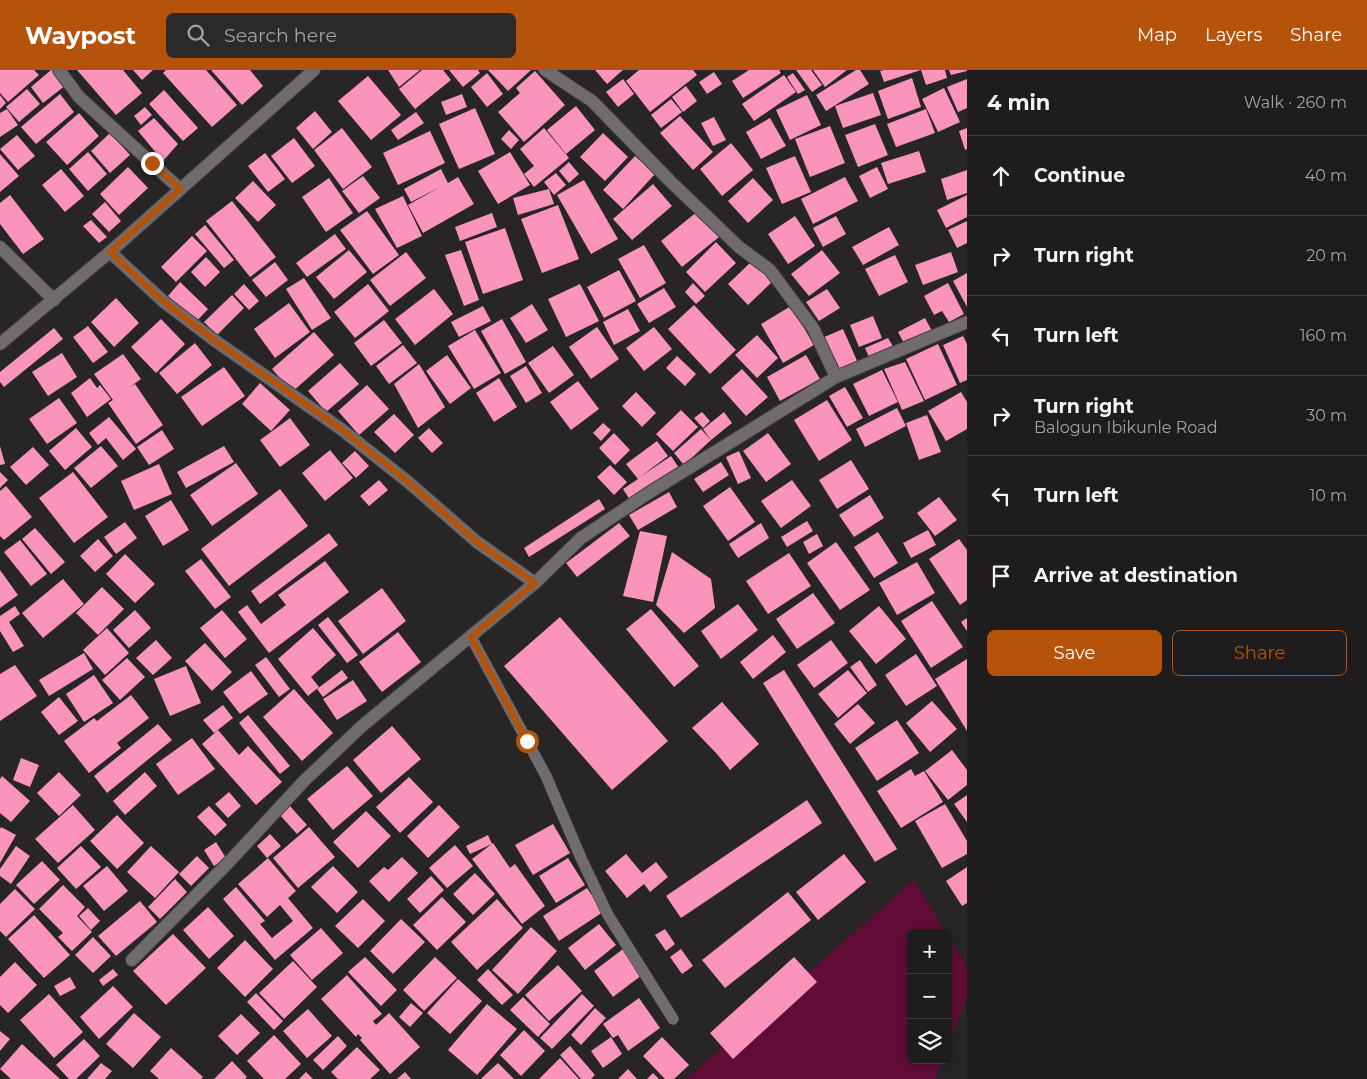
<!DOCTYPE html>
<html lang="en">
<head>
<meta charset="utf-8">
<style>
	:root { --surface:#1e1c1c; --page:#2b2929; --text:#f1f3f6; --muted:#a1a1a3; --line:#3c3a3b; --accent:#b45309 }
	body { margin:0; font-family:Montserrat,sans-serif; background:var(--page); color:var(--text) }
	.controls { position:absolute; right:15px; bottom:15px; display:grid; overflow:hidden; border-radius:8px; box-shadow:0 2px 8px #0003 }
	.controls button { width:45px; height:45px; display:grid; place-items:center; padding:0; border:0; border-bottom:1px solid var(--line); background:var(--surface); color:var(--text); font:25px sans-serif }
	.stop { position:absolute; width:15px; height:15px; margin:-11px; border:4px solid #b45309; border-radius:50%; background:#fff }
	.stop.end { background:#b45309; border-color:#fff; box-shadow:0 1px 5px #0008 }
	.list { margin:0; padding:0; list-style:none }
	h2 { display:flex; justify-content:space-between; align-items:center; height:65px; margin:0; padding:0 20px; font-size:21px }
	h2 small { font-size:16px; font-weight:400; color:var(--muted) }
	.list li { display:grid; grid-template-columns:32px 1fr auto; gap:15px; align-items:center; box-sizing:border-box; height:80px; padding:0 20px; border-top:1px solid var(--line) }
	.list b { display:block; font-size:19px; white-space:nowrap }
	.list p { margin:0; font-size:16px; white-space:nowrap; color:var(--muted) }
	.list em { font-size:16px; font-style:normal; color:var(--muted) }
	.actions { display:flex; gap:10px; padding:15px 20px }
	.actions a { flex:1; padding:11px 0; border:1px solid var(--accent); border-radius:8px; text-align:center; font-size:18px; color:var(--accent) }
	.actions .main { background:var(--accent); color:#fff }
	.icon { flex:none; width:28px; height:28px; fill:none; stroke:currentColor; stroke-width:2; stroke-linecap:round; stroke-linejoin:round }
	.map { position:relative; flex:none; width:967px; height:1009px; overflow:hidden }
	header { display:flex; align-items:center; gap:30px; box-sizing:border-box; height:70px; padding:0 25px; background:var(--accent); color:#fff }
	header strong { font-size:24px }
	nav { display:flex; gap:28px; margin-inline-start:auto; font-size:18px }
	.search { width:350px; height:45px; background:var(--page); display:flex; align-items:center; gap:12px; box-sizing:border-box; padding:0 18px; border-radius:8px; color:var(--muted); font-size:19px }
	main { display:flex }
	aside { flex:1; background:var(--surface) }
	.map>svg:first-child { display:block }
	.green { fill:#600c36 }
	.building { fill:#fa94ba }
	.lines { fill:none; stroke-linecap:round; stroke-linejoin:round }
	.lane-casing { stroke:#434142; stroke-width:12 }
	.street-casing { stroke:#434142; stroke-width:14 }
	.secondary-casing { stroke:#434142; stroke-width:14 }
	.lane { stroke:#706b6d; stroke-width:11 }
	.street { stroke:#706b6d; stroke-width:12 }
	.secondary { stroke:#706b6d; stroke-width:12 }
	.route { stroke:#b45309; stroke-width:6 }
</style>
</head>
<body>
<header>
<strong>Waypost</strong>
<div class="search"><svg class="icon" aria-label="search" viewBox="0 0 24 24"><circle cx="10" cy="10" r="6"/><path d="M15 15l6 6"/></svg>Search here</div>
<nav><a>Map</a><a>Layers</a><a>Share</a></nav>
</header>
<main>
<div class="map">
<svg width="967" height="1009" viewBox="0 0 967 1009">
	<rect width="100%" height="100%" fill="#282526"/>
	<!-- green -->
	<g class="green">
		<polygon points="914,810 946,863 911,863 911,990 942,990 935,1009 686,1009"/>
		<polygon points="948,866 967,896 967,928 948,975"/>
	</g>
	<!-- building -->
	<g class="building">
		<polygon points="0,0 34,0 39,5 8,32 0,23"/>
		<polygon points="51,0 53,0 66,15 43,33 31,17"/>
		<polygon points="77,0 123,0 142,23 116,45"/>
		<polygon points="133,0 153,0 142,10"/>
		<polygon points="166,0 206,0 237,35 212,57 163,3"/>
		<polygon points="211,0 250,0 263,16 242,35"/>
		<polygon points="388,0 420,0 399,17"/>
		<polygon points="422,0 443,0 451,10 415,39 399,19"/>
		<polygon points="449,0 478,0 480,3 463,17"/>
		<polygon points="488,0 531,0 508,21"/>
		<polygon points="595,0 623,0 607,14"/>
		<polygon points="639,0 693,0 697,5 650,42 626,11"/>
		<polygon points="749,0 779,0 781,3 743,28 732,11"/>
		<polygon points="796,0 811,0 822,15 812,22"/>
		<polygon points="813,0 847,0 825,17"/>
		<polygon points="856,0 860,0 869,14 826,41 816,25"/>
		<polygon points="884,0 945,0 947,8 926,15 921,0 884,12 880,1"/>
		<polygon points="949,0 967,0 967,1 951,5"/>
		<polygon points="535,1 565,35 524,72 498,42 520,23 516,18"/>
		<polygon points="714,2 722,14 707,24 699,12"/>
		<polygon points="487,3 503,24 487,37 471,17"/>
		<polygon points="793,3 805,20 798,24 787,7"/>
		<polygon points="784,5 796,22 754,51 742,34"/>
		<polygon points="368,6 401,45 371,70 338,31"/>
		<polygon points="912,8 921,37 888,49 878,21"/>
		<polygon points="623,9 634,24 618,37 606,22"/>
		<polygon points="967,9 967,38 958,42 947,17"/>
		<polygon points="686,16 697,31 683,42 672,27"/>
		<polygon points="944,18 960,52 938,62 922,29"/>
		<polygon points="27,19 40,34 19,52 6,37"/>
		<polygon points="164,20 198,58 183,71 149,34"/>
		<polygon points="873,23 881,45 843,58 835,36"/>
		<polygon points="60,24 74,42 36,74 21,57"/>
		<polygon points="462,24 467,37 446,45 441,32"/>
		<polygon points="0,25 6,33 0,39"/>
		<polygon points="807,25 821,55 790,70 776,40"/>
		<polygon points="671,29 682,42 661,58 651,45"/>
		<polygon points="576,36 595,60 566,84 547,60"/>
		<polygon points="145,37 152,45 141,55 134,46"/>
		<polygon points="475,38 495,84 459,99 439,54"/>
		<polygon points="7,39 18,55 0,67 0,43"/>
		<polygon points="926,39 935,63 896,77 887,54"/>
		<polygon points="315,41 332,62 313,79 296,58"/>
		<polygon points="416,42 424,53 398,70 391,60"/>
		<polygon points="79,43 99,66 67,95 46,72"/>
		<polygon points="680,46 713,82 693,100 660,63"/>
		<polygon points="714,47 726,70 713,76 701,53"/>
		<polygon points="154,48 178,74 163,91 138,61"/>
		<polygon points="770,48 786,76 761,89 746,62"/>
		<polygon points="875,54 888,85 858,97 845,65"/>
		<polygon points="830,56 845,93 810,107 795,69"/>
		<polygon points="342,58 372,97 343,119 314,80"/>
		<polygon points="544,58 569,88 534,117 524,104 534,96 520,79"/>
		<polygon points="967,58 967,79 965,80 959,61"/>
		<polygon points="509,60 519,70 511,79 501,69"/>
		<polygon points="430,61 445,93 398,115 383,83"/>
		<polygon points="110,63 130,85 110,103 91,81"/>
		<polygon points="603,63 628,87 605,111 580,87"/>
		<polygon points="17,65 35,86 18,100 0,79"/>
		<polygon points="294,68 315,96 292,113 271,86"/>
		<polygon points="731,73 753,100 722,126 700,99"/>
		<polygon points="919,81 926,102 888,114 881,93"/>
		<polygon points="88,82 107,104 88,121 69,99"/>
		<polygon points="510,82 530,115 498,134 478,101"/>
		<polygon points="265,83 285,109 268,122 248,96"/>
		<polygon points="0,84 19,106 0,122"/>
		<polygon points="635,86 655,104 623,139 603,120"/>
		<polygon points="795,86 811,122 782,134 766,98"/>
		<polygon points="569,92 579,104 569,113 559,101"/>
		<polygon points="128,97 148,118 119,145 100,124"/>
		<polygon points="877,97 888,119 870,128 859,106"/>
		<polygon points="61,99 84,126 65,142 42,115"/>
		<polygon points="441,99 448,113 458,107 474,134 423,163 408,135 440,117 411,132 404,119"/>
		<polygon points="967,100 967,123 947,130 941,109"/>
		<polygon points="556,103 566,115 554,125 544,112"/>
		<polygon points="363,106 380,128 359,143 342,121"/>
		<polygon points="845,107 858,131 813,154 801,129"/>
		<polygon points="329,108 353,143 326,162 302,127"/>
		<polygon points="753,108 773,130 748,153 728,131"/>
		<polygon points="584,110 618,169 591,184 557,125"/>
		<polygon points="253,111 276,135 258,152 235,128"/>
		<polygon points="653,114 672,136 632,170 613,149"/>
		<polygon points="549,119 554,134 518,145 513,128"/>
		<polygon points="10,125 44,169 23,184 0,154 0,133"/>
		<polygon points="967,125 967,147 946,158 937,140"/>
		<polygon points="403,126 422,166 397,178 375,139"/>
		<polygon points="232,131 276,187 250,207 206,151"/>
		<polygon points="105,132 121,151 109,162 92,144"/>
		<polygon points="558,135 579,189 542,203 521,149"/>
		<polygon points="367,141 399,185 373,204 340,160"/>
		<polygon points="698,141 719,167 682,197 661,171"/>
		<polygon points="492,143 497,157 460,171 455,157"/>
		<polygon points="795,146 815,176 788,194 768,164"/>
		<polygon points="836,146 846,164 823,177 813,158"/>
		<polygon points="91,150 107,167 99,173 83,156"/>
		<polygon points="967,151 967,173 957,178 948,160"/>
		<polygon points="205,155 234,190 224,198 195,164"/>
		<polygon points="889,157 899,175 863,195 852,177"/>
		<polygon points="505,158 523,210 483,224 465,172"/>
		<polygon points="335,164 346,179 307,207 296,193"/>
		<polygon points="192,166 207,181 176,212 161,197"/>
		<polygon points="716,172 736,193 705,222 686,202"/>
		<polygon points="644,175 666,213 640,228 618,189"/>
		<polygon points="349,180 367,202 334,229 316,207"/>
		<polygon points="461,180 479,230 464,236 445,185"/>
		<polygon points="822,180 840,203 809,226 791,204"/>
		<polygon points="406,182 426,208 390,236 370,210"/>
		<polygon points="951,182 958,202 923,215 915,195"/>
		<polygon points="895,185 908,212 879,226 865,199"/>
		<polygon points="206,187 220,202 205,217 191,202"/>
		<polygon points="753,190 773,211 748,235 728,214"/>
		<polygon points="275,192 288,210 266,227 252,210"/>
		<polygon points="619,200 636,231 604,248 587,217"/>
		<polygon points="967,203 967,237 953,211"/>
		<polygon points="304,208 331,248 312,260 286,219"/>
		<polygon points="180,212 208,239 196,252 168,226"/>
		<polygon points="693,213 705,226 696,234 685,222"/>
		<polygon points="948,213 964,244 949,252 942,241 934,245 924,226"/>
		<polygon points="244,214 259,231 249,240 234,224"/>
		<polygon points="368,214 389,241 355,268 334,242"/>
		<polygon points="580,214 599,251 566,267 548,229"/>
		<polygon points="664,218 676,237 649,253 637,234"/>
		<polygon points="434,219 453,244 415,275 395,249"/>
		<polygon points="827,219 840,238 819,251 806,232"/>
		<polygon points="232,225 244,238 217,265 204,252"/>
		<polygon points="116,228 139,253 114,277 91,252"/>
		<polygon points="289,233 310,262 275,288 254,259"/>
		<polygon points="532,234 548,260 526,273 510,248"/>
		<polygon points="694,235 736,280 710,304 668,259"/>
		<polygon points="483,236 491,251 459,267 451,252"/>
		<polygon points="791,236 814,275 783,293 761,254"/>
		<polygon points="628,239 640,261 614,275 603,252"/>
		<polygon points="873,246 882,268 859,277 850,255"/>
		<polygon points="925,248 932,261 905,275 898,262"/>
		<polygon points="161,249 185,274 156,303 131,277"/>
		<polygon points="502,249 526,292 505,304 481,261"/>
		<polygon points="384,250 402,273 371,296 354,273"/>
		<polygon points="88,256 108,282 93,293 73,267"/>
		<polygon points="597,257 619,289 591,309 569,277"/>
		<polygon points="654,257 672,279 644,301 626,278"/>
		<polygon points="54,258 63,269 4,317 0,312 0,302"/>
		<polygon points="843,259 858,293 838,302 822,268"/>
		<polygon points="475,260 501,303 474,319 448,276"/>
		<polygon points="314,262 334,285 292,322 272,299"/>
		<polygon points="757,265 778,288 757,308 735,285"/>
		<polygon points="963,266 967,274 967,310 960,313 943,275"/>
		<polygon points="888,268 894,278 870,289 865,278"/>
		<polygon points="195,273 212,295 177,324 159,303"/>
		<polygon points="938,274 957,315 925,330 906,289"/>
		<polygon points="403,275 417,293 389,314 376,296"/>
		<polygon points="553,276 574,305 549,323 528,293"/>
		<polygon points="62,283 77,307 48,326 32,302"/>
		<polygon points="123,284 141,309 130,317 135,314 163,355 136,374 108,333 113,330 94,304"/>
		<polygon points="447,285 471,318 450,334 426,301"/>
		<polygon points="806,285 820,309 780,331 767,307"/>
		<polygon points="677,286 696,304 685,316 666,298"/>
		<polygon points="905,292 924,331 902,340 884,299"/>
		<polygon points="340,293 359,314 326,342 308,321"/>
		<polygon points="419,294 445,337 418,358 394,314"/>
		<polygon points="526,296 542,323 526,333 510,306"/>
		<polygon points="224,297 245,326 202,356 181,327"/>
		<polygon points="742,299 768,327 746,346 721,318"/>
		<polygon points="882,300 898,332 869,346 853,314"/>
		<polygon points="90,308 97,318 100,315 111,329 87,347 71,323"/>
		<polygon points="499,308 517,337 494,352 476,323"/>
		<polygon points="578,311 599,339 571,360 550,332"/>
		<polygon points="260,313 290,340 271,361 242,334"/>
		<polygon points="367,315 389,339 359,365 338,341"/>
		<polygon points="845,317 863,348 847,357 829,326"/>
		<polygon points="636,322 656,343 642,357 622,336"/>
		<polygon points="961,322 967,332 967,359 946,371 928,341"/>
		<polygon points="59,328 77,353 47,374 29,349"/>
		<polygon points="827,330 852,370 819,391 794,350"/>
		<polygon points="897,338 906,356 865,377 856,359"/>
		<polygon points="681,340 698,357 673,381 656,364"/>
		<polygon points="702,342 710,351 703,358 694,348"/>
		<polygon points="724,342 732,353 711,370 703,359"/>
		<polygon points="394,344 414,365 395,383 374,362"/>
		<polygon points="927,345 941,382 919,390 906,353"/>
		<polygon points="109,347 136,379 123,390 106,368 98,375 89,363"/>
		<polygon points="290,348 310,375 280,397 260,370"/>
		<polygon points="603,353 611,360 601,371 593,363"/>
		<polygon points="76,358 92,377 65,400 49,381"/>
		<polygon points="429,358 443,373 432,383 418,368"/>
		<polygon points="701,359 711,370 684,395 674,383"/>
		<polygon points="162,360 174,379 149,395 137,377"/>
		<polygon points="614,363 630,380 615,395 599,378"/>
		<polygon points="768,363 791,394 766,412 743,381"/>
		<polygon points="657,371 668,386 640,407 671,386 679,398 630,430 623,419 638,409 626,394"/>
		<polygon points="0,376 5,394 0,395"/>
		<polygon points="101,376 118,396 91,418 74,398"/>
		<polygon points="224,376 234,392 186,418 177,402"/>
		<polygon points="33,377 49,395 26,415 10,397"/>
		<polygon points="330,380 353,408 325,431 302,403"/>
		<polygon points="355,381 369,396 356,408 342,393"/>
		<polygon points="739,381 751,408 738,414 726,387"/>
		<polygon points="851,390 869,419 837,439 819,410"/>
		<polygon points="721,392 729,405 703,422 694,409"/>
		<polygon points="236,393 258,424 212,456 190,425"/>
		<polygon points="159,394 172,424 134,440 121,411"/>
		<polygon points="610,395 627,412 614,425 597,407"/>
		<polygon points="0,402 8,410 0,418"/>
		<polygon points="73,402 108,447 74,473 39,428"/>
		<polygon points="379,410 388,420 369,436 360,426"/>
		<polygon points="792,410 811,436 781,458 761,431"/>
		<polygon points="6,416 32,447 4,470 0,466 0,421"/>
		<polygon points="730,417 755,452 728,471 703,436"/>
		<polygon points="280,419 308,456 229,516 201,479"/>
		<polygon points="669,422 677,437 638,460 629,445"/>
		<polygon points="870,425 884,448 854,467 839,445"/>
		<polygon points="939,427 957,450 935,466 917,443"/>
		<polygon points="599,429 605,439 529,487 524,478"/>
		<polygon points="171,430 189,460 163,476 145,446"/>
		<polygon points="807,451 813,461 787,477 781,467"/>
		<polygon points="125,452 137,468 116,484 104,467"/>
		<polygon points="619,453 630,466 577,507 566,493"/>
		<polygon points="761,453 769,468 738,488 729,474"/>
		<polygon points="35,458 65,492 51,504 22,469"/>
		<polygon points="928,460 936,475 911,488 903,473"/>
		<polygon points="640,461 667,466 653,532 623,526"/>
		<polygon points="878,462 898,493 874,508 854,477"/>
		<polygon points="329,463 338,475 260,534 251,521"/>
		<polygon points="817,464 823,476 809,484 803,472"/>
		<polygon points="98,469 113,486 95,502 80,486"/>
		<polygon points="959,469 967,480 967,530 960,535 929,489"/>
		<polygon points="20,470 47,504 31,516 4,482"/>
		<polygon points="836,472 870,520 840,540 807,493"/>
		<polygon points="672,482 711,509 715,538 684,563 656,535"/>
		<polygon points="789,483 811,516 768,544 746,511"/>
		<polygon points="125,484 155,514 135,533 106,504"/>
		<polygon points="201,489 231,527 215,539 185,501"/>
		<polygon points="325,491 349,522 269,583 238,542 247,535 261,554 286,535 278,525"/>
		<polygon points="917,492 935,523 897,545 879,513"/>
		<polygon points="0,500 18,525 0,538"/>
		<polygon points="63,509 84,534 43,568 22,543"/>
		<polygon points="102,517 124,539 98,565 76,543"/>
		<polygon points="382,518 406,551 363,584 338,551"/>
		<polygon points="813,523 835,553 797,579 776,549"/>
		<polygon points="932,531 963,577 931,598 901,551"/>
		<polygon points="738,534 758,560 721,589 701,561"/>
		<polygon points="15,536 20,544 9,552 24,576 13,582 0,561 0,546"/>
		<polygon points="879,536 906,569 876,594 849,561"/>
		<polygon points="651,539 699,596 674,617 626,559"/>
		<polygon points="135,540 151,558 129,578 113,560"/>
		<polygon points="222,540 247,569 225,588 200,558"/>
		<polygon points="328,547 358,585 347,593 318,555"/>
		<polygon points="560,547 668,671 612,720 504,596"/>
		<polygon points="967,548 967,561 961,552"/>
		<polygon points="107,558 129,583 105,605 83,580"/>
		<polygon points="313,558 336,585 311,607 319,617 308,626 278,589"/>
		<polygon points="398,562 421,592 382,622 359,592"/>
		<polygon points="773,565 786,582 753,609 740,592"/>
		<polygon points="156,570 172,588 153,605 136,588"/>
		<polygon points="831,570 848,593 814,618 797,595"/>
		<polygon points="205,573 232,602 212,621 185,591"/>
		<polygon points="84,583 93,599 49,626 39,610"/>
		<polygon points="916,584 937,616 906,636 885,605"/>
		<polygon points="266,587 290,619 279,627 255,595"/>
		<polygon points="127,588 145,607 120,630 102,610"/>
		<polygon points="967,589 967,661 935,609"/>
		<polygon points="860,590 877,615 868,622 850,597"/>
		<polygon points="15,595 37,626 0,651 0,604"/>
		<polygon points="186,596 201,633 170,646 154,609"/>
		<polygon points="342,600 348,608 323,627 317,619"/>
		<polygon points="784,600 897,779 875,792 763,613"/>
		<polygon points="848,600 867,623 838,648 818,624"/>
		<polygon points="251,601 268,624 240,644 223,622"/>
		<polygon points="94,605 113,633 84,652 66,624"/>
		<polygon points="353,610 367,631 337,650 323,629"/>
		<polygon points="294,619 333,663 302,691 263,647"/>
		<polygon points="131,625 149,648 117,673 121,678 89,703 64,671 94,648 97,651"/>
		<polygon points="59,627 78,651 59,665 41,642"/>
		<polygon points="932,631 957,659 930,682 906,653"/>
		<polygon points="722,632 759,674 730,700 717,684 692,658"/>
		<polygon points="858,634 875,653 850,674 834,654"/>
		<polygon points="223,635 233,648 214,663 203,650"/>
		<polygon points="248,645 290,696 280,704 239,653"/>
		<polygon points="897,650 919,683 877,711 855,678"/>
		<polygon points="158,654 172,670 107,723 94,706"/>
		<polygon points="392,656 421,689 381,723 353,690"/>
		<polygon points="218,660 239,685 248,676 282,712 256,735 202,674"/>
		<polygon points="192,668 215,699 178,725 156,694"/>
		<polygon points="952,680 967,700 967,715 948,730 925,701"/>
		<polygon points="21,688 39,695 30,717 13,710"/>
		<polygon points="347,696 373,726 333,760 307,729"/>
		<polygon points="911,699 915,706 924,701 943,732 901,758 877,721"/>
		<polygon points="59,702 81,725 59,746 37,723"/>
		<polygon points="145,702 157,716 125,745 113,731"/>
		<polygon points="2,706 30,731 11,752 0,743 0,709"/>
		<polygon points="409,707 433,732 400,763 376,737"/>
		<polygon points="229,722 241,736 228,748 215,734"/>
		<polygon points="967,725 967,752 954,734"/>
		<polygon points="807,730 822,753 681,848 666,826"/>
		<polygon points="945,734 967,771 967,784 942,798 915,751"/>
		<polygon points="73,735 95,760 58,793 35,769"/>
		<polygon points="289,735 307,755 297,764 279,744"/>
		<polygon points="439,735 460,757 428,788 407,766"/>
		<polygon points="209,736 227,755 215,766 197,747"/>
		<polygon points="366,741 391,766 358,798 333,772"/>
		<polygon points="117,745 144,773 117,799 90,771"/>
		<polygon points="553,754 570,783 533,805 515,775"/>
		<polygon points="1,757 16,765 0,793 0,759"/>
		<polygon points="309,757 335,787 298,818 273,788"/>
		<polygon points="270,764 281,776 267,788 257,776"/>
		<polygon points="488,765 492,774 470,784 466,776"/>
		<polygon points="216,772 226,788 214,796 204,780"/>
		<polygon points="493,773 510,798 515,794 545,836 522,854 472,789"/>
		<polygon points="455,775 473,796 447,818 429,798"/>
		<polygon points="16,776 30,786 11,814 0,806 0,799"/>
		<polygon points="81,776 101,797 76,819 57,798"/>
		<polygon points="151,776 179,802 155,828 127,802"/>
		<polygon points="626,784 642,803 656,792 668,807 650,822 644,814 627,828 605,801"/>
		<polygon points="844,784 866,812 818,850 796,822"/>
		<polygon points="197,786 209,798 191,816 179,804"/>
		<polygon points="402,787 418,803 389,832 369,811 384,797 388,800"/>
		<polygon points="268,788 296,821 288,828 313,858 275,890 223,829 236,817 265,851 260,854 272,868 293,851 280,835 267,847 238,814"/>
		<polygon points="568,788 585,815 556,833 539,806"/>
		<polygon points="42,791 60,810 34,834 16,815"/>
		<polygon points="107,796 128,821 104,841 83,816"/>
		<polygon points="333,796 358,822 337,843 311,817"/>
		<polygon points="967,797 967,833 962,836 946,811"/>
		<polygon points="475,803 495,824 473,845 453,824"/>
		<polygon points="431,806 444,820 420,843 407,829"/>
		<polygon points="175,809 187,822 160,849 148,837"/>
		<polygon points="63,815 85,837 77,846 92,862 72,881 58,867 63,863 39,839"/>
		<polygon points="587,818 603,842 559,871 543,846"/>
		<polygon points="15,819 35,839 6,867 0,861 0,834"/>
		<polygon points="788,822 811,850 725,918 702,890"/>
		<polygon points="442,827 466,852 437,880 413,855"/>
		<polygon points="363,829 385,851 358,878 335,856"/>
		<polygon points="497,829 523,858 477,900 451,872"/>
		<polygon points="140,831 157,852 116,886 98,866"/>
		<polygon points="208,837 234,866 209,889 183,860"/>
		<polygon points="88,838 100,851 91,860 79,846"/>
		<polygon points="34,845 70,885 44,908 8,869"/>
		<polygon points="401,849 425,872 393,904 370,881"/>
		<polygon points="599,854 616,875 585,900 568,878"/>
		<polygon points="531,857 557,881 518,924 492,900"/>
		<polygon points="321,858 343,883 312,910 290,885"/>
		<polygon points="665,859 675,874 666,881 655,865"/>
		<polygon points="173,864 206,898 166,935 133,901"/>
		<polygon points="93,867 111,886 93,903 75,885"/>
		<polygon points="245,870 273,899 245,927 217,898"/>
		<polygon points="623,879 642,905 613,927 594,901"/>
		<polygon points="681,879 693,896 682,904 670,887"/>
		<polygon points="365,887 397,920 381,936 348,902"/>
		<polygon points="435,887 457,908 424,941 403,920"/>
		<polygon points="794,887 817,912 733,989 710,963"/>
		<polygon points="293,891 317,917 284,949 259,923"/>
		<polygon points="15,892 37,915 8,943 0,935 0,907"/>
		<polygon points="558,895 582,921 549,951 525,925"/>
		<polygon points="113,899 118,905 103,916 99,910"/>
		<polygon points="488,899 513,925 502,935 477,910"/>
		<polygon points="347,905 382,944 373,951 376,955 389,943 420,977 390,1004 360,970 362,968 358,964 356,967 321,929"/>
		<polygon points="70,907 76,918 60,926 54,916"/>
		<polygon points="458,909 482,931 450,964 427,943"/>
		<polygon points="113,916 133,937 99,969 80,947"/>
		<polygon points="256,923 283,951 274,960 247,932"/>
		<polygon points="49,924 83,962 54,988 20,950"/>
		<polygon points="582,924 594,936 552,979 540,968"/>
		<polygon points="523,927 550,954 538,967 510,940"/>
		<polygon points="639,928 660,958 628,981 618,965 613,968 603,954"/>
		<polygon points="411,933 423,943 410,957 399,947"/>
		<polygon points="487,934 517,959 477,1005 448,980"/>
		<polygon points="595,938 606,948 581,975 571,965"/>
		<polygon points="308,939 332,966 307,988 283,961"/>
		<polygon points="134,943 161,967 133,998 106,974"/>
		<polygon points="241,944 260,963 237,985 218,966"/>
		<polygon points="524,960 545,981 521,1006 500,985"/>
		<polygon points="0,961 10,969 0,981"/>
		<polygon points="274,965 301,994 285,1009 264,1009 247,991"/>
		<polygon points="338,966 347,976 323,1000 313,990"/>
		<polygon points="611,967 622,984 603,998 591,981"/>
		<polygon points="662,967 689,995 674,1009 665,1009 643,986"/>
		<polygon points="84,969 100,986 76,1009 69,1009 56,995"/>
		<polygon points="22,974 60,1009 11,1009 0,999"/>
		<polygon points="570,976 595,1005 591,1009 581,1009 560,985"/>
		<polygon points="357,977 380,1000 370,1009 338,1009 331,1002"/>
		<polygon points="171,978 203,1007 201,1009 159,1009 150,1001"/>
		<polygon points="560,988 579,1009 539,1009"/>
		<polygon points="232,991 247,1007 245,1009 214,1009"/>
		<polygon points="101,993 112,1001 105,1009 87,1009"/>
		<polygon points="498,993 514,1009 481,1009 485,1005"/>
		<polygon points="628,999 637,1009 618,1009"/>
		<polygon points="306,1002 313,1009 299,1009"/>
		<polygon points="405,1002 411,1009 397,1009"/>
		<polygon points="653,1003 659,1009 647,1009"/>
	</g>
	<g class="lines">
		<!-- lane casing -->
		<g class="lane-casing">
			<polyline id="lane" points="471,567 546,706 581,788 608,845 673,949"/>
		</g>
		<!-- street casing -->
		<g class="street-casing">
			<g id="street">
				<polyline points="59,0 79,27 180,119"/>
				<polyline points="545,0 592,31 670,111 739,177 770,200 813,258 836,307"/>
				<polyline points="0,177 54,230"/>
				<polyline points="110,182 164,232 214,270 341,359 407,411 477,472 535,513"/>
				<polyline points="132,890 228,793 304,711 362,656 535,513 581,468 647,424 836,307 967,252"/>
			</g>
		</g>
		<!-- secondary casing -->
		<g class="secondary-casing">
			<polyline id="secondary" points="0,274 110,182 314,0"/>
		</g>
		<!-- lane -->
		<use href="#lane" class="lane"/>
		<!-- street -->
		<use href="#street" class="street"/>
		<!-- secondary -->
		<use href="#secondary" class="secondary"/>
	</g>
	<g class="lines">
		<!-- route -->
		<polyline class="route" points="152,93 180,119 110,182 164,232 214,270 341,359 407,411 477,472 535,513 471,567 527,671"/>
	</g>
</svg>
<div class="controls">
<button>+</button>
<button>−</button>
<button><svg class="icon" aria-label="layers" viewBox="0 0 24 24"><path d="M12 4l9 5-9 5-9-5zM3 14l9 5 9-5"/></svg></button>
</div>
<div class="stop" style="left:527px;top:671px"></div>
<div class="stop end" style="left:152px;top:93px"></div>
</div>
<aside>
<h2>4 min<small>Walk · 260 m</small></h2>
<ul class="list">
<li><svg class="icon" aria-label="ahead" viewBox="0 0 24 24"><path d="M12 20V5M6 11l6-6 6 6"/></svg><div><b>Continue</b></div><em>40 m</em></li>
<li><svg class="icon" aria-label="right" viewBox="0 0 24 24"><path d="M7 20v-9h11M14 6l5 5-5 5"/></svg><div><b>Turn right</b></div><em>20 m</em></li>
<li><svg class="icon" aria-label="left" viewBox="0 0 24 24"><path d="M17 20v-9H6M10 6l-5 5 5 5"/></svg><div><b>Turn left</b></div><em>160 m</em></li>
<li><svg class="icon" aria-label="right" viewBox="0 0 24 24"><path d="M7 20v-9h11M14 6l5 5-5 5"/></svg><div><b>Turn right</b><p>Balogun Ibikunle Road</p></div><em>30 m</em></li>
<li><svg class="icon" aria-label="left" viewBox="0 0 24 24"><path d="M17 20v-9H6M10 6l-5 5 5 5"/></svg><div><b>Turn left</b></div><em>10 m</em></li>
<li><svg class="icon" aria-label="arrive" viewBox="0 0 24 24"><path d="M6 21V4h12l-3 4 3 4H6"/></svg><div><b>Arrive at destination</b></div></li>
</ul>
<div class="actions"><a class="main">Save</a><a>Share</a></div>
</aside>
</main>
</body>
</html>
